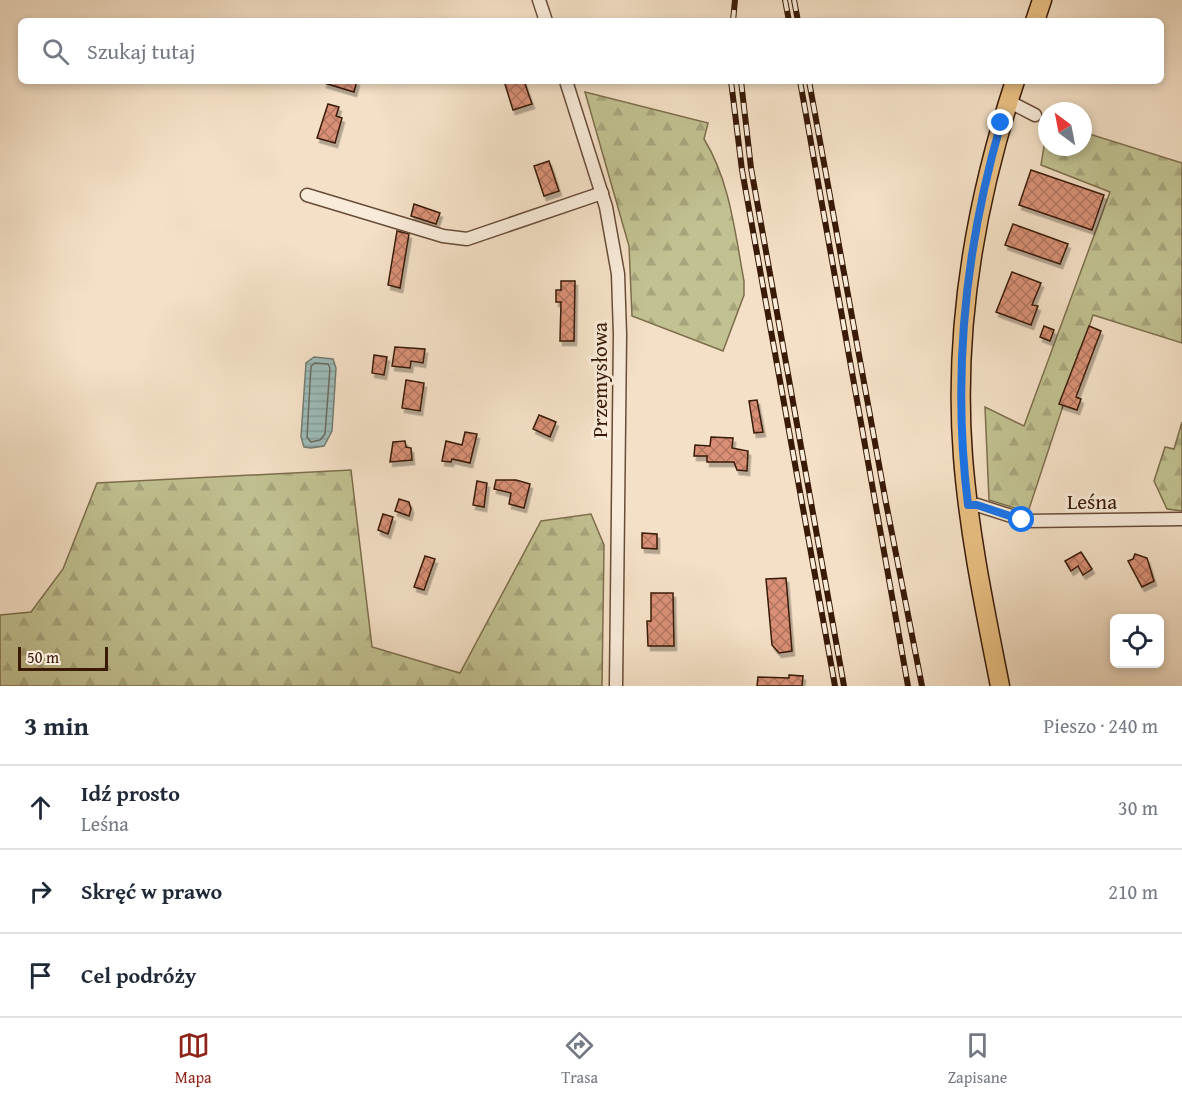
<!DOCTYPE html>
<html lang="pl">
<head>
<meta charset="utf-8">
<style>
	:root { --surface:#fff; --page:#f6f6f7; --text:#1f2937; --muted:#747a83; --line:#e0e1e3; --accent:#8f2418 }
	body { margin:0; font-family:"Gentium Book Plus",serif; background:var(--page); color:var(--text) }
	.controls { position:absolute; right:18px; bottom:18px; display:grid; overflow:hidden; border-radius:9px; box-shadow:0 3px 9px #0003 }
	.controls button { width:54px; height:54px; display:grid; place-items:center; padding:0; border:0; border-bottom:2px solid var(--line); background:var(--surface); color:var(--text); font:30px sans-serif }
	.compass { position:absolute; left:1038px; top:102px; width:54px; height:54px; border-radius:50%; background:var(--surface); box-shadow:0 3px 9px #0003; rotate:328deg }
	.scale { position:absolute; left:18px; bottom:15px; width:90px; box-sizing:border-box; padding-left:6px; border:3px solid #391a07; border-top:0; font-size:16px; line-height:21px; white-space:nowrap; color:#391a07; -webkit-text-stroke:4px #f8ebda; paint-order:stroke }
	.stop { position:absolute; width:18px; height:18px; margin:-14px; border:4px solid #1a73e8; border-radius:50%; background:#fff }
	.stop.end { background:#1a73e8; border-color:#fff; box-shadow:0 2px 6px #0008 }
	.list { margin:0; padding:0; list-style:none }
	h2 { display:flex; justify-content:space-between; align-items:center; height:78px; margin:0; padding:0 24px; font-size:26px }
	h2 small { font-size:20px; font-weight:400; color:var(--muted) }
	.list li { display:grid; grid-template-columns:39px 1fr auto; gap:18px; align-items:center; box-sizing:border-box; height:84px; padding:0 24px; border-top:2px solid var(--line) }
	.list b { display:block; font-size:22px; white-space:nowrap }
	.list p { margin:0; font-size:20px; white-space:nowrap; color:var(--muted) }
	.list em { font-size:20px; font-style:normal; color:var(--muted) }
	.icon { flex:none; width:33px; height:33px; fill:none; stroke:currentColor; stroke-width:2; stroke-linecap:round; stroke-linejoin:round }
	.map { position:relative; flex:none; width:1182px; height:686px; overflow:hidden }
	.search { position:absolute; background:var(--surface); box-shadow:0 3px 9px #0003; left:18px; right:18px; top:18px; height:66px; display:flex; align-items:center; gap:15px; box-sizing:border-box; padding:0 21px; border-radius:9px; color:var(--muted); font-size:22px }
	.sheet { height:330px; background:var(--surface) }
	nav { display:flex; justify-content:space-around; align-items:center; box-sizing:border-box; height:84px; border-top:2px solid var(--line); background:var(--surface); font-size:16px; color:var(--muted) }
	nav a { display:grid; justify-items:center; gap:3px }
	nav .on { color:var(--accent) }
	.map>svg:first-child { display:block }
	.forest { fill:url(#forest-firs); stroke:#7d6e4c; stroke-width:1.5 }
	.water { fill:url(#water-rules); stroke:#747b72; stroke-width:1.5 }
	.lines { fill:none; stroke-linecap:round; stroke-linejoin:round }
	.shore { stroke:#6a6b60; stroke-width:1.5 }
	.building { fill:url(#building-cross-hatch); stroke:#391a07; stroke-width:1.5; filter:url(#shadow) }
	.minor-casing { stroke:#684c37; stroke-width:15 }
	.primary-casing { stroke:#391a07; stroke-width:21 }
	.minor { stroke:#f8ebda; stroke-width:12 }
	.primary { stroke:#eac083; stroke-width:18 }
	.rail-casing { stroke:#391a07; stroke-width:6 }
	.rail { stroke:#f8ebda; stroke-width:4; stroke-dasharray:11; stroke-linecap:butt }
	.route { stroke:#1a73e8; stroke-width:8 }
	.labels { text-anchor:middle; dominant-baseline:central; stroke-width:6; stroke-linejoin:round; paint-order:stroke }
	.street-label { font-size:21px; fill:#391a07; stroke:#f8ebda }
</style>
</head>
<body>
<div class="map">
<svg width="1182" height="686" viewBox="0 0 1182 686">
	<defs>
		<pattern id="forest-firs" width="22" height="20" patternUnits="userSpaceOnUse" patternTransform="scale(1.5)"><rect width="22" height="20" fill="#c1c191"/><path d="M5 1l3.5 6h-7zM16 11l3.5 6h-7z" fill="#a7a57c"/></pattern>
		<pattern id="water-rules" width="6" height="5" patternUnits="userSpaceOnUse" patternTransform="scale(1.5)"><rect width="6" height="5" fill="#9cbcb9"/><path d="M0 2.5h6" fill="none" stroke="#87a19e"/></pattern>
		<pattern id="building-cross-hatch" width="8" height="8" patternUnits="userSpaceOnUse" patternTransform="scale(1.5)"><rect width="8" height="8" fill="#d99076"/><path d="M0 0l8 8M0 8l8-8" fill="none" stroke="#b1755f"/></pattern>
		<filter id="shadow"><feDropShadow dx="2.5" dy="4.5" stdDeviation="0" flood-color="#0004"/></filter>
	</defs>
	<rect width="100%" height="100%" fill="#f4e0c6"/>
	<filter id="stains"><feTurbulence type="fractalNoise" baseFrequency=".00333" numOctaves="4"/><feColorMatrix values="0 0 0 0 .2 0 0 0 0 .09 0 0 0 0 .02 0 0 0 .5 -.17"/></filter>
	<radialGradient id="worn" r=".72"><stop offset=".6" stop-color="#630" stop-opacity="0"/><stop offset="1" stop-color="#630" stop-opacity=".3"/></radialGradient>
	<!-- forest -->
	<g class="forest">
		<path d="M585 92 708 123 704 139C730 181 735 233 744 281V295L723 351 632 316 629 246Z"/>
		<polygon points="1047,128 1047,147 1083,147 1083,132 1182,163 1182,343 1093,315 1028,512 989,500 985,407 1024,426 1110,192 1041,165"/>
		<polygon points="1182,422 1182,511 1167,509 1154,481 1165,447 1174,449"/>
		<polygon points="351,470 372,647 460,673 541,521 591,514 604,545 602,686 0,686 0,615 31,612 63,569 97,483"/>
	</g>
	<!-- water -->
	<polygon class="water" points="314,357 333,359 336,368 332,431 324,446 311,448 304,447 301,437 306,363"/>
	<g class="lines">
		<!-- shore -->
		<polygon class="shore" points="315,363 328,364 330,368 325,434 320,440 311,442 307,437 311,366"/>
	</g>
	<!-- building -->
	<g class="building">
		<polygon points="325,81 357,81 354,92 324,83"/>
		<polygon points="504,81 524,81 532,104 513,110"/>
		<polygon points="328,104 339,107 336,116 342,118 335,143 317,138"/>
		<polygon points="549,161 559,191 544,196 534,166"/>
		<polygon points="1031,170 1104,195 1092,230 1019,205"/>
		<polygon points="414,204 440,213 436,224 411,216"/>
		<polygon points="1013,224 1068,244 1060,264 1005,245"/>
		<polygon points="397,231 409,234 400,288 388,285"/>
		<polygon points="1012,272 1041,283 1032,305 1038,306 1031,325 996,312"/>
		<polygon points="561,281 575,281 574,341 560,341 561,302 556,302 556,290 561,290"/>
		<polygon points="1044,326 1054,330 1050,341 1040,337"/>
		<polygon points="1089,326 1101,331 1076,397 1081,399 1077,410 1059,404"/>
		<polygon points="395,347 425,349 423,363 411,361 410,368 392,366"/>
		<polygon points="374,355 387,357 384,375 372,373"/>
		<polygon points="406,380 424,383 420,411 402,408"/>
		<polygon points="757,400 763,432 754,433 749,401"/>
		<polygon points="539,415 556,422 550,437 533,429"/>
		<polygon points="465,432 477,434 470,463 452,459 451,462 442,461 446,441 462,445"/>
		<polygon points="711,437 733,438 732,448 748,451 747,471 737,470 734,462 707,462 707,456 694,456 695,445 710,446"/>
		<polygon points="405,441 406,447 411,448 412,460 390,462 393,442"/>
		<polygon points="496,480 516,480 530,484 524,508 509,504 511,493 494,489"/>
		<polygon points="477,481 487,483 484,507 473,505"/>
		<polygon points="399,499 409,502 411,509 409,516 395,511"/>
		<polygon points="383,514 393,517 388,534 378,530"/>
		<polygon points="642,533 657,534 657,549 642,548"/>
		<polygon points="1081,552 1092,569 1083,575 1078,566 1071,571 1065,561"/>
		<polygon points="1135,554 1147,558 1154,581 1142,587 1128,561 1133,559"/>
		<polygon points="425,556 435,559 424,590 414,587"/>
		<polygon points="786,578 792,651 779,653 772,645 766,579"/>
		<polygon points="651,593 673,593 674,646 648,646 647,621 651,621"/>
		<polygon points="789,675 803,676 802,686 757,686 758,677 789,678"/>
	</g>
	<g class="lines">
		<!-- minor casing -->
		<g class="minor-casing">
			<g id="minor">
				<polyline points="539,0 546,21"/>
				<polyline points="566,81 606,207 618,274 620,335 616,686"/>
				<polyline points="1008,101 1035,115"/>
				<polyline points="307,195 443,236 467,239 602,193"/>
				<polyline points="968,505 977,505 1027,521 1182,519"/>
			</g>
		</g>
		<!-- primary casing -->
		<g class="primary-casing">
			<g id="primary">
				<polyline points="1035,21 1042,0"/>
				<path d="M1000 686C985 610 969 534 963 457 953 328 975 203 1015 81"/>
			</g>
		</g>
		<!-- minor -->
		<use href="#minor" class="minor"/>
		<!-- primary -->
		<use href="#primary" class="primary"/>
		<!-- rail casing -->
		<g class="rail-casing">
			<g id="rail">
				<polyline points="785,0 789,21"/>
				<polyline points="794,0 798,21"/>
				<polyline points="733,21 735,0"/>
				<polyline points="731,81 742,170 835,686"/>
				<polyline points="741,81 751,168 844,686"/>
				<polyline points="800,81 908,686"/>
				<polyline points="809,81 886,503 922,686"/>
			</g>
		</g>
		<!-- rail -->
		<use href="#rail" class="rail"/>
	</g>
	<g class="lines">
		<!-- route -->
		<path class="route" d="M1001 123C965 248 952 376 968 505H977L1022 520"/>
	</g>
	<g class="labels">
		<!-- street labels -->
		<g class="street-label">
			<text transform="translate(599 380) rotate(-90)">Przemysłowa</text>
			<text x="1092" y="501">Leśna</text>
		</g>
	</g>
	<rect width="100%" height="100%" filter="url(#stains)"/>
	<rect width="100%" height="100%" fill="url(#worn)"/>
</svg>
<div class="controls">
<button><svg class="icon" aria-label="locate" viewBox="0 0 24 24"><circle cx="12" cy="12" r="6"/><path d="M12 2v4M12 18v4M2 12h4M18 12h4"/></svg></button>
</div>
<svg class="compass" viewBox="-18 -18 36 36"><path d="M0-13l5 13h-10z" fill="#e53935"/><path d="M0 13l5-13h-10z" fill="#747a83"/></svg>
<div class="scale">50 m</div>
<div class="stop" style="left:1022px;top:520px"></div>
<div class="stop end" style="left:1001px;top:123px"></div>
<div class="search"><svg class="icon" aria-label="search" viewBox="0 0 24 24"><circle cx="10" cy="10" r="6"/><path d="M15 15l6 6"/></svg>Szukaj tutaj</div>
</div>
<section class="sheet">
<h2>3 min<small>Pieszo · 240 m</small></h2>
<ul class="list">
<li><svg class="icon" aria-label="ahead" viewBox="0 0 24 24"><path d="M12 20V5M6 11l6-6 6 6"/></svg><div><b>Idź prosto</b><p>Leśna</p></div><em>30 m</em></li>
<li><svg class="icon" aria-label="right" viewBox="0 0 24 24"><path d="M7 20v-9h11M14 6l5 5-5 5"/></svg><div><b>Skręć w prawo</b></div><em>210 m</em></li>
<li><svg class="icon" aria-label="arrive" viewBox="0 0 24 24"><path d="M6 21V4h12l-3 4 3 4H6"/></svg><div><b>Cel podróży</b></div></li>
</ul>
</section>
<nav>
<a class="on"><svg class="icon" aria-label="map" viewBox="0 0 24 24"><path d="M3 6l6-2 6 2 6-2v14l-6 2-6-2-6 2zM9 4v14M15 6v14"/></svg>Mapa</a>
<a><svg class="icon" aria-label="directions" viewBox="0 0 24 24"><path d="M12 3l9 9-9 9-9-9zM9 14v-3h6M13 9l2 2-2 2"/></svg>Trasa</a>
<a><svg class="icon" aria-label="saved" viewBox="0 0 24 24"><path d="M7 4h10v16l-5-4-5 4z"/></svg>Zapisane</a>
</nav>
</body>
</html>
